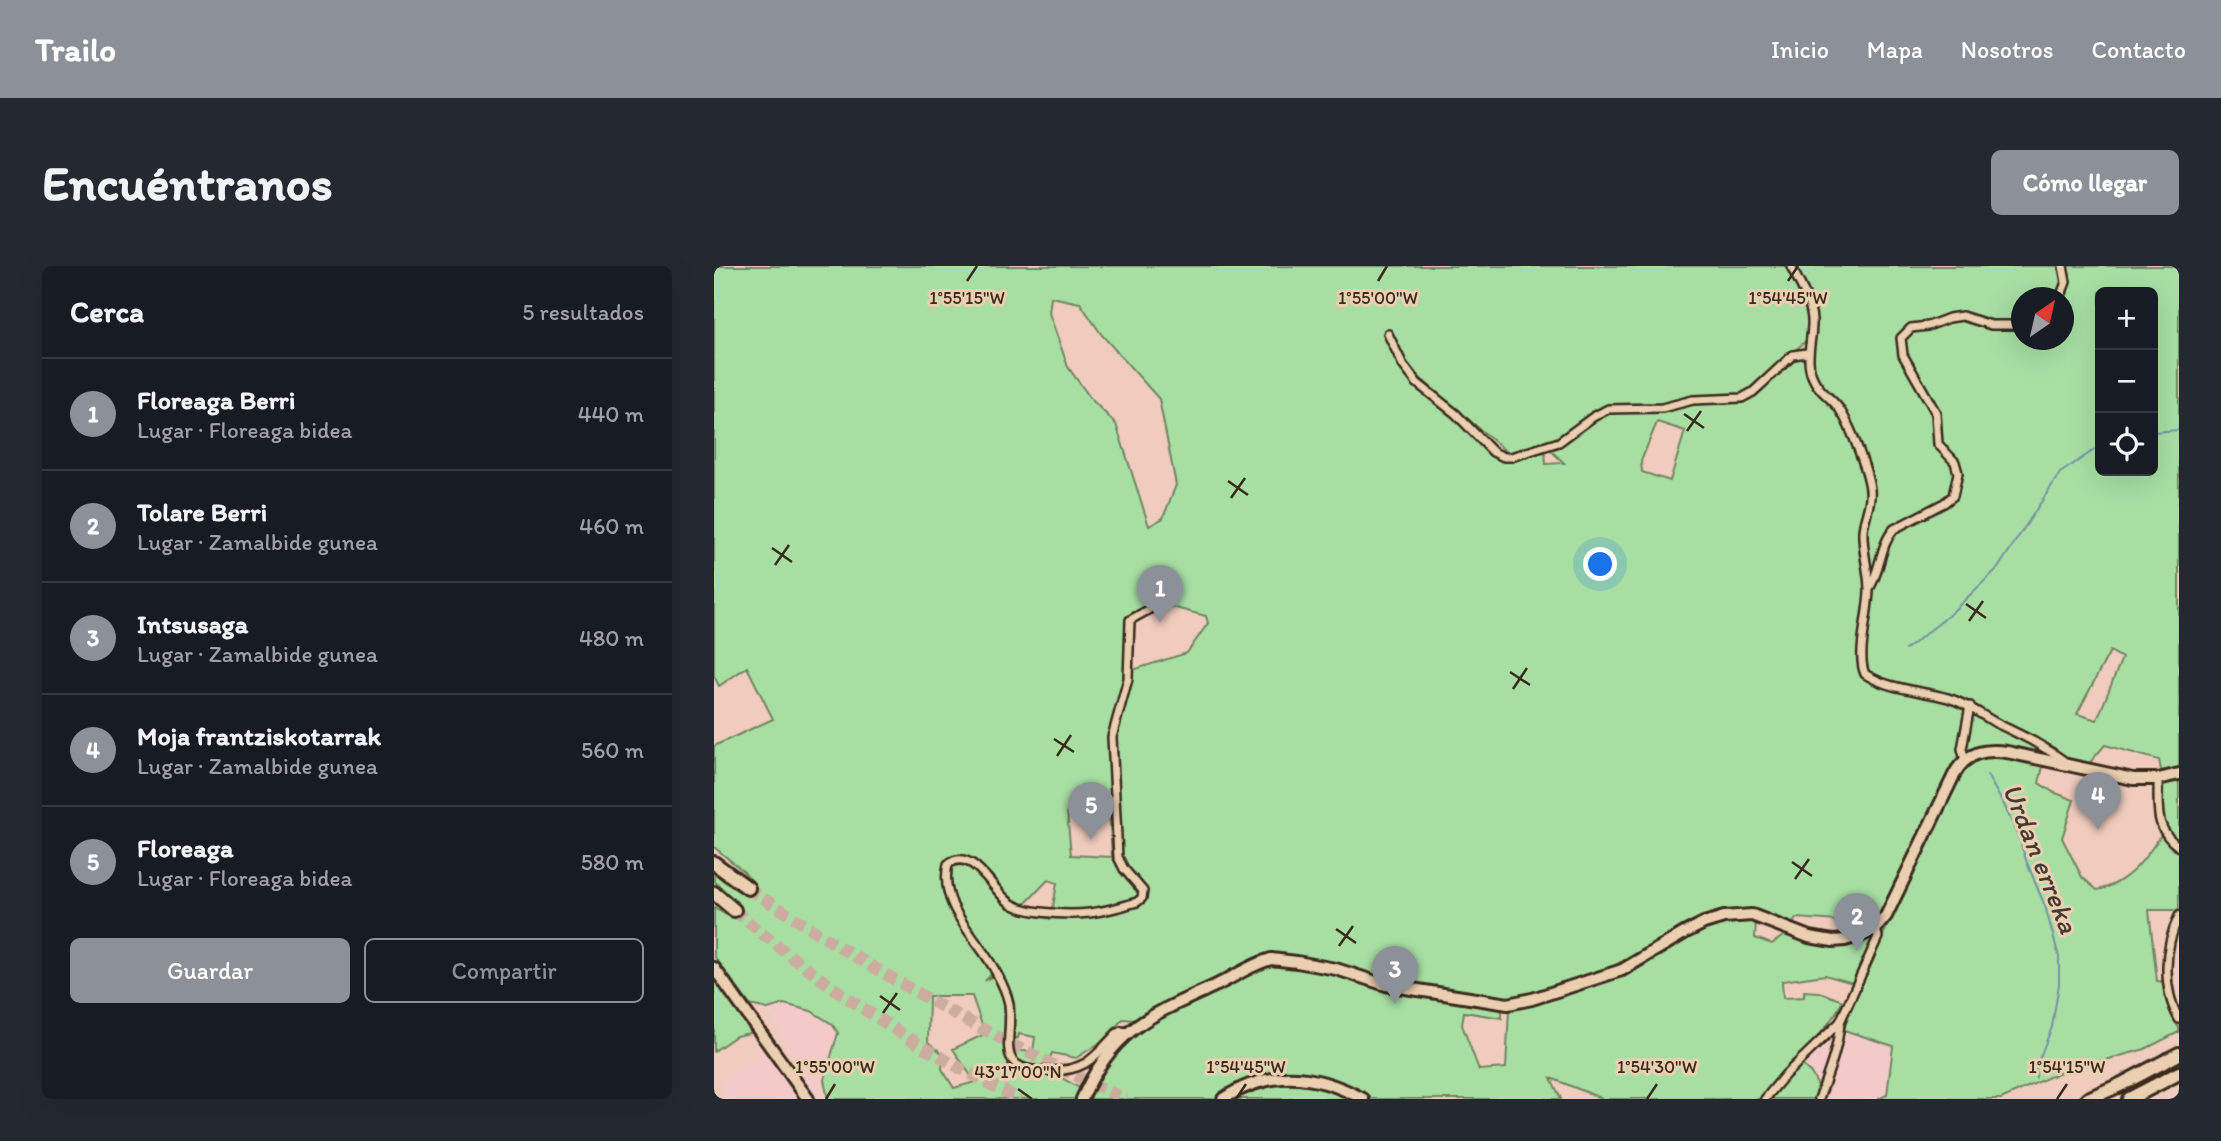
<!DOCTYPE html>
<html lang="es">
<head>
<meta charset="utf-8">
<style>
	:root { --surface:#171b24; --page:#242831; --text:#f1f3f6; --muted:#9ea1a6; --line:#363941; --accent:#8c9099 }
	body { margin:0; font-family:Itim,sans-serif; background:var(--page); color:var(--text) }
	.controls { position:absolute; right:21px; top:21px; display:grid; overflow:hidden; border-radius:10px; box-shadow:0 7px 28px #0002 }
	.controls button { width:63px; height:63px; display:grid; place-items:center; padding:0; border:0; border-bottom:2px solid var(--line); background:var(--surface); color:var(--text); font:35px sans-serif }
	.compass { position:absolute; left:1297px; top:21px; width:63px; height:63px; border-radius:50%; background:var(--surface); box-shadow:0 7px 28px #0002; rotate:34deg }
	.you { position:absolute; left:887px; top:299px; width:24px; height:24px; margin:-18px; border:5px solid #fff; border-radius:50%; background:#1a73e8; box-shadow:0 0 0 10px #1a73e833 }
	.badge { display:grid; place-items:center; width:46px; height:46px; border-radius:50%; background:var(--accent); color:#fff; font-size:23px; font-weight:700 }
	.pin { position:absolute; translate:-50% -58px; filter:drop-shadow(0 2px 4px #0008) }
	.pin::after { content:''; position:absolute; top:37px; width:24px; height:21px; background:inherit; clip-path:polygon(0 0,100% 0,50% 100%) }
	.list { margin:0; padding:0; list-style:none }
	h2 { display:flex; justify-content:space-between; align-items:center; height:91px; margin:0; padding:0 28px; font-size:30px }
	h2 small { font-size:23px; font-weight:400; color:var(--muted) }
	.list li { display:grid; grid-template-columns:46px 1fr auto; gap:21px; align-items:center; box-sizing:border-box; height:112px; padding:0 28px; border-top:2px solid var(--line) }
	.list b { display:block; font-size:26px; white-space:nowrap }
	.list p { margin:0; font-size:23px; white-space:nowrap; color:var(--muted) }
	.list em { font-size:23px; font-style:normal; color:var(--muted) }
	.actions { display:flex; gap:14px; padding:21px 28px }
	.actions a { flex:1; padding:16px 0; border:2px solid var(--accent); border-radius:10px; text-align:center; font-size:24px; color:var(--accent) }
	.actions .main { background:var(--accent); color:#fff }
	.icon { flex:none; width:38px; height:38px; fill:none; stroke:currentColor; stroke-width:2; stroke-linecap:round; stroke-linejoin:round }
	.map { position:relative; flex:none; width:1465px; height:833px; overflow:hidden; border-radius:10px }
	header { display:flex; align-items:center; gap:42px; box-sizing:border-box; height:98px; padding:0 35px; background:var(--accent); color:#fff }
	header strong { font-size:33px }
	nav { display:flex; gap:38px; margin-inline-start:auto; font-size:24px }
	.intro { display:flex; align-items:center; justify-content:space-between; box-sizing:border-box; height:168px; padding:0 42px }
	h1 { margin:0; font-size:49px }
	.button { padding:18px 32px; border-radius:10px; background:var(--accent); color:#fff; font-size:24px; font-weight:700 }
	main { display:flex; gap:42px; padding:0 42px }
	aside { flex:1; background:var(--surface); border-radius:10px; box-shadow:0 7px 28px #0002 }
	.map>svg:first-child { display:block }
	.built { fill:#f3cac8 }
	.green { fill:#a7dfa3; stroke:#718460; stroke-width:2; fill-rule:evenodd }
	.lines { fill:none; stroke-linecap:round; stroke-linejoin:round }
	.stream { stroke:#7691a4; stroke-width:2 }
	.highway-tunnel { stroke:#cbac9e; stroke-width:12; stroke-dasharray:12 6; stroke-linecap:butt }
	.street-casing { stroke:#3b2a1e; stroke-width:12 }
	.secondary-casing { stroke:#3b2a1e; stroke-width:16 }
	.highway-casing { stroke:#3b2a1e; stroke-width:18 }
	.street { stroke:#eacfb1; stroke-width:7 }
	.secondary { stroke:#eacfb1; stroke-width:10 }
	.highway { stroke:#eacfb1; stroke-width:12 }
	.ticks { fill:none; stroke:#3b2a1e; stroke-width:2.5 }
	.labels { text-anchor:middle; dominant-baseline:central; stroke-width:6; stroke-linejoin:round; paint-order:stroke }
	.water-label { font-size:28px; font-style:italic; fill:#453b34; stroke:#eacfb1 }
	.ticks-label { font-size:18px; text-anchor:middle; fill:#3b2a1e; stroke:#eacfb1; stroke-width:6; stroke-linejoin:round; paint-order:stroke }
</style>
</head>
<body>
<header>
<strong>Trailo</strong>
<nav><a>Inicio</a><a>Mapa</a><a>Nosotros</a><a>Contacto</a></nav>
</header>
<div class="intro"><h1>Encuéntranos</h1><a class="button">Cómo llegar</a></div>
<main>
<aside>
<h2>Cerca<small>5 resultados</small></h2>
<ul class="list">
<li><span class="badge">1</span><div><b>Floreaga Berri</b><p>Lugar · Floreaga bidea</p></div><em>440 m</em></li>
<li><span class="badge">2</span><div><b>Tolare Berri</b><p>Lugar · Zamalbide gunea</p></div><em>460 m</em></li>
<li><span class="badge">3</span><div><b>Intsusaga</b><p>Lugar · Zamalbide gunea</p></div><em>480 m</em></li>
<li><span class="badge">4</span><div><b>Moja frantziskotarrak</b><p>Lugar · Zamalbide gunea</p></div><em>560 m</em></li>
<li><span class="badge">5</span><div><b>Floreaga</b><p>Lugar · Floreaga bidea</p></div><em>580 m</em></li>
</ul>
<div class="actions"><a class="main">Guardar</a><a>Compartir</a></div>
</aside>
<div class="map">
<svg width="1465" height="833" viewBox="0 0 1465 833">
	<rect width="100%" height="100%" fill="#efccbe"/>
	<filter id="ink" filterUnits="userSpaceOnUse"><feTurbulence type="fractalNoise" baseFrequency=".0143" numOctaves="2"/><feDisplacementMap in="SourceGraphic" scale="14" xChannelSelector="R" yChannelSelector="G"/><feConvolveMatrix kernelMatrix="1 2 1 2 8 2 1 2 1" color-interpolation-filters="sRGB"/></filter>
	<g filter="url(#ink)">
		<!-- built -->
		<g class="built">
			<polygon points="70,738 97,745 118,758 124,767 110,814 112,831 108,833 104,833 77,791 54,743"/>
			<polygon points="1121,763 1130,764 1179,780 1173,829 1164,833 1111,832 1097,807 1087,798"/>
			<polygon points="40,766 66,802 72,816 85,833 5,833 8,829 8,817 13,806 35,793 47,789"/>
		</g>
		<!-- green -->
		<g class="green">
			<path d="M0 0H1348L1350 20 1344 31 1308 32 1307 57H1290L1253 49C1273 62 1283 63 1307 62L1308 74H1350V34L1354 27 1352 0H1465V503L1448 509 1445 494 1391 479 1373 500 1289 481H1263L1264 491H1288L1329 500 1325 517 1339 526 1360 534 1348 572 1368 611 1383 624C1415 618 1434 589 1451 563L1448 551V518L1465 513V644H1435L1443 715 1455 716 1460 754 1465 762V766L1431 783 1344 807 1287 833H1164L1173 829 1179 780 1130 764 1138 738 1168 671 1231 541 1220 539 1168 650 1158 658 1140 666 1139 656 1082 652 1078 660 1049 649 991 653 960 666 916 692 882 708 797 732H777L788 742V752L750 746 748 759 765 804 792 802 795 744C826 736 859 728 889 716 902 710 916 705 929 699 965 681 999 648 1042 655L1041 672 1058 678 1073 667 1105 678 1121 681 1160 667 1161 672 1139 717 1111 709 1068 715 1069 732 1090 731V725L1105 726 1129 735C1107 775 1077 798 1047 833H889L837 812 847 833H373C385 803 406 781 428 759L420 754 409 753 387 776 362 792 338 787 332 802 307 799 302 796 297 781 308 785 319 786 321 771 305 768 304 772 297 773C297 744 298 728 283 702L271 715 280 709C301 742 282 770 296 798L290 803 346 811 367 823 363 833H114L110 814 124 767 118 758 97 745 70 738 54 743 36 739 0 690V642L12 649 17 648 22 638 19 632 0 615V607C10 614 35 641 37 614L29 605 0 581V480L59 453 33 401 5 420 0 410ZM1386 26H1439V205H1386ZM337 31 366 37 387 68 445 133 462 219 449 252 435 260 402 158 377 133 354 101 335 47ZM1098 34C1104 53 1103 67 1099 86L1076 96 1045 122 1042 117 1092 75C1097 62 1096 52 1092 38ZM705 111 794 187 830 178 850 197 832 198 831 184 795 194 783 192 774 186 740 151 699 116ZM943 156 971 165 956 215 928 206 927 195ZM450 339 492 350 494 357 473 387 419 404V355ZM1396 385 1408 392 1383 454 1363 448ZM371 523 394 529 398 591 357 589 353 546ZM334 614 343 617 337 653 304 646 289 635 296 631 310 639ZM215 730H258L271 768 239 783 261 816 240 822 228 803 229 788 214 776Z"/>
			<polygon points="0,713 40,766 22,770 0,785"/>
			<polygon points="1087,798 1097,807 1105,822 1102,833 1054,833 1068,816"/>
		</g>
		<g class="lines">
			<!-- stream -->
			<g class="stream">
				<polyline points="1439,166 1465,164"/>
				<polyline points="1191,384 1234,350 1284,302 1346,207 1386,180"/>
				<polyline points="1273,509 1290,539 1305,572 1313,597 1331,640 1345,691 1345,718 1338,761 1322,801 1322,812"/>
			</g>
			<!-- highway-tunnel -->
			<g class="highway-tunnel">
				<path d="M34 622C154 702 280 774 412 833"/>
				<path d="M20 644C108 719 202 783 306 833"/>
			</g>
			<!-- street casing -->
			<g class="street-casing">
				<g id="street">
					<path d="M1077 0C1085 17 1097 35 1098 54 1099 74 1090 92 1099 112 1106 128 1118 131 1126 144 1136 159 1154 205 1156 223 1158 238 1150 251 1149 265 1148 285 1155 304 1155 324 1155 347 1142 389 1151 408 1176 424 1206 424 1234 432 1252 437 1266 448 1282 457 1309 470 1329 479 1353 497"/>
					<polyline points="1346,32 1352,16 1349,0"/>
					<polyline points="674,68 689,99 703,117 742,148 779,186 790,191 797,191 845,176 879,151 894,143 948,142 979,134 1028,132 1039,126 1079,89 1093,87"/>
					<path d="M1156 321C1167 303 1166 279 1180 263L1230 237 1239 230 1244 207 1241 196 1224 178 1222 147 1189 89 1187 72 1197 62 1214 60 1235 52 1248 50 1277 59H1308"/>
					<polyline points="1251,494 1248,483 1256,440"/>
					<path d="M1444 513C1445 542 1439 562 1465 581"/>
					<path d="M1465 650C1450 681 1448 723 1465 753"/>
					<path d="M413 766 407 765 402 768C379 793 371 805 335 805 277 805 300 776 295 738 293 728 288 717 283 708 265 672 224 642 234 598 259 580 278 624 296 637 305 643 317 645 327 646 365 651 387 647 423 636L428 632 429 625 410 603 404 591 398 471 414 413 416 354 436 343"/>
					<polyline points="1051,833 1071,809 1126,756 1164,671 1162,662"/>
					<path d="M1105 833C1114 807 1124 784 1126 756"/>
				</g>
			</g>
			<!-- secondary casing -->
			<g class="secondary-casing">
				<g id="secondary">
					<polyline points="0,702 94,833"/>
					<path d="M368 833C399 762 437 749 503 719 519 711 534 701 551 695L557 693 583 696 622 703 672 719 794 738 818 733 908 704 972 666 990 657 1010 651 1038 649 1095 671 1119 675 1131 674 1148 669 1162 662 1172 650 1241 507C1253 486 1271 483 1293 486L1419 513H1444L1465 508"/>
					<path d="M509 833C555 802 602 807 649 833"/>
				</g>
			</g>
			<!-- highway casing -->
			<g class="highway-casing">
				<g id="highway">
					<polyline points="0,597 34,622"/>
					<polyline points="0,627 20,644"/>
					<polyline points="1374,833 1406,819 1465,788"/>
					<polyline points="1415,833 1465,807"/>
				</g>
			</g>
			<!-- street -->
			<use href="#street" class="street"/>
			<!-- secondary -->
			<use href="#secondary" class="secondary"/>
			<!-- highway -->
			<use href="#highway" class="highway"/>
		</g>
	</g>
	<!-- ticks -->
	<path class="ticks" d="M253 15 263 0M664 15 673 0M1074 15 1084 0M970 148 990 162M973 165 987 145M514 215 534 229M517 232 531 212M58 282 78 296M61 299 75 279M1252 338 1272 352M1255 355 1269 335M796 406 816 419M799 423 813 402M340 473 360 486M343 490 357 469M1078 596 1098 610M1081 613 1095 593M622 663 642 677M625 680 639 660M166 730 186 744M169 747 183 727M304 823 318 833M112 833 121 818M522 833 532 818M933 833 943 818M1343 833 1353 818"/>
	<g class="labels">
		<!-- water labels -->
		<g class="water-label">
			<text transform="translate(1327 592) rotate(68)">Urdan erreka</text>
		</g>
	</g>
	<g class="ticks-label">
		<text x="253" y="38">1°55'15"W</text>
		<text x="664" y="38">1°55'00"W</text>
		<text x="1074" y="38">1°54'45"W</text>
		<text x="121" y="807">1°55'00"W</text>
		<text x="532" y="807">1°54'45"W</text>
		<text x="943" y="807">1°54'30"W</text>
		<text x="1353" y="807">1°54'15"W</text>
		<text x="304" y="812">43°17'00"N</text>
	</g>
</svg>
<div class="controls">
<button>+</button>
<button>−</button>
<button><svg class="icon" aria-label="locate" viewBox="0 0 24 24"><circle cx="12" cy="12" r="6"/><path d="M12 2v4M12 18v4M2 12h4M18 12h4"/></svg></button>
</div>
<svg class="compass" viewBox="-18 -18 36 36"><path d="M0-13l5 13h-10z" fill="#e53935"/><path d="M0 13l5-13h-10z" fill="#9ea1a6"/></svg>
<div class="you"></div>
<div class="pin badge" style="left:446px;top:357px">1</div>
<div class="pin badge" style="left:1143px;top:685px">2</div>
<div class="pin badge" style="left:681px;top:738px">3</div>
<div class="pin badge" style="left:1384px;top:564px">4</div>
<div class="pin badge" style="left:377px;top:574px">5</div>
</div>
</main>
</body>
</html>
